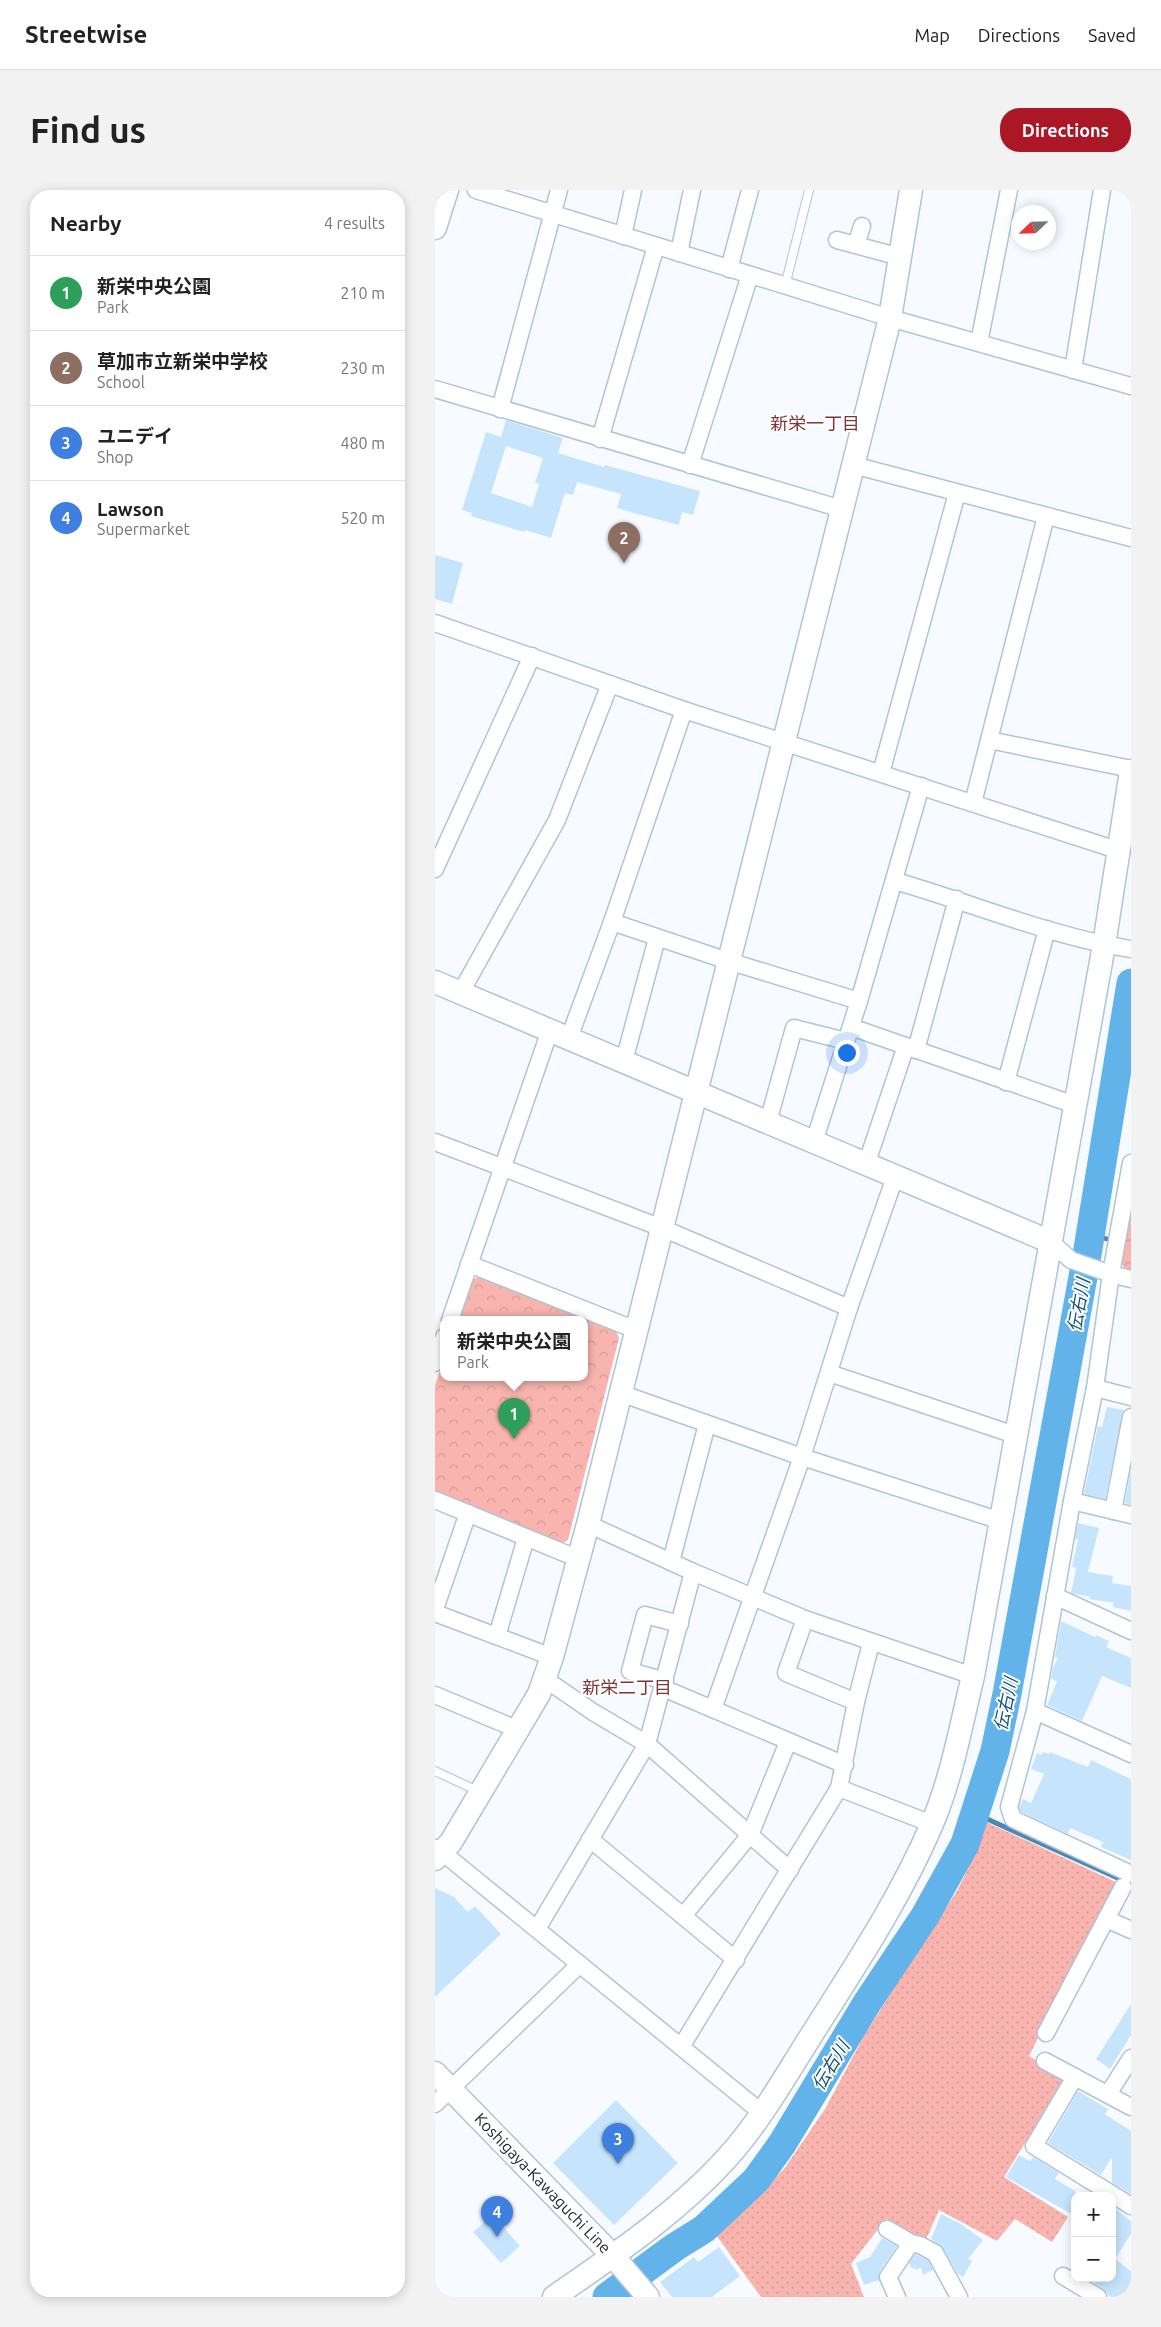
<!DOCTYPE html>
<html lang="en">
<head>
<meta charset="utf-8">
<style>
	:root { --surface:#fff; --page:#f2f2f2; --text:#222; --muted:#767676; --line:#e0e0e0; --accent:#ab1726 }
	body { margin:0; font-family:Ubuntu,"Noto Sans JP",sans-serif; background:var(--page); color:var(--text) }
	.controls { position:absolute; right:15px; bottom:15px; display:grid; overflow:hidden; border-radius:10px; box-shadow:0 2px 12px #0003 }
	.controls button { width:45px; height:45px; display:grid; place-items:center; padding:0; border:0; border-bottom:1px solid var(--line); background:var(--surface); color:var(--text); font:25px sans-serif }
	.compass { position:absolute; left:576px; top:15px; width:45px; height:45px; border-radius:50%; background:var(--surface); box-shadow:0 2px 12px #0003; rotate:247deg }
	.you { position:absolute; left:411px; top:862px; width:18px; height:18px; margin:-12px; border:4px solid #fff; border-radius:50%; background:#1a73e8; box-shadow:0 0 0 8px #1a73e833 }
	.badge { display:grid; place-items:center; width:32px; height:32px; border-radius:50%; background:var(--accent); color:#fff; font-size:16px; font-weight:700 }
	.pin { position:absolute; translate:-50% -41px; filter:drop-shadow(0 1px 2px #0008) }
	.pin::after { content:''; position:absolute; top:26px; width:18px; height:15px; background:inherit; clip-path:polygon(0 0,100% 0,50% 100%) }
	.popup { position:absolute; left:5px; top:1126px; width:148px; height:65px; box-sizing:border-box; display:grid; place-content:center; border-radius:10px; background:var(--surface); filter:drop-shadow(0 1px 4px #0005); font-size:16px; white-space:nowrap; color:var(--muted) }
	.popup b { font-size:19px; color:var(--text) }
	.popup::after { content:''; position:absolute; left:50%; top:100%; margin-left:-10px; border:10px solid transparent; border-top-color:var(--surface) }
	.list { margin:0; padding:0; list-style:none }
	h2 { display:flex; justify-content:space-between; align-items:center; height:65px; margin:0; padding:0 20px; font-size:21px }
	h2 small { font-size:16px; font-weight:400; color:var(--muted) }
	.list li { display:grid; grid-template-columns:32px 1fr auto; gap:15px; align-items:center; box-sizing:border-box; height:75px; padding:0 20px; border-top:1px solid var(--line) }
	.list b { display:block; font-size:19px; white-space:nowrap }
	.list p { margin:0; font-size:16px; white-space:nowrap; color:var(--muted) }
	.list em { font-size:16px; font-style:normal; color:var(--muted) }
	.map { position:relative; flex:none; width:696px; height:2107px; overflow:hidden; border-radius:20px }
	header { display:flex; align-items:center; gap:30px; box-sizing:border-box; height:70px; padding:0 25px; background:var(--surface); border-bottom:1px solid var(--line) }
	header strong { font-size:24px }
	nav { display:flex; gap:28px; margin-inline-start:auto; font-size:18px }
	.intro { display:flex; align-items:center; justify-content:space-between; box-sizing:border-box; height:120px; padding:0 30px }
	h1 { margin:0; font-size:35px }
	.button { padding:12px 22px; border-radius:20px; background:var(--accent); color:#fff; font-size:18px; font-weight:700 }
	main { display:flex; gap:30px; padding:0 30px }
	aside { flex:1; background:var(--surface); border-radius:20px; box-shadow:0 2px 12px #0003 }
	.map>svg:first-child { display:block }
	.grass { fill:url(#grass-dots) }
	.park { fill:url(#park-crowns) }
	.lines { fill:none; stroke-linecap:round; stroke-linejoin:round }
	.stream { stroke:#4c88b1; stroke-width:5 }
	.river { stroke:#61b3ea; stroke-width:29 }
	.building { fill:#c6e5fc; fill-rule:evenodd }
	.lane-casing { stroke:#afc5d6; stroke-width:10 }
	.street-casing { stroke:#afc5d6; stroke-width:19 }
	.secondary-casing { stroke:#afc5d6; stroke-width:25 }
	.lane { stroke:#fff; stroke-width:8 }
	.street { stroke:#fff; stroke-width:16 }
	.secondary { stroke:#fff; stroke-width:22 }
	.labels { text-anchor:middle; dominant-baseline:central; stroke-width:4; stroke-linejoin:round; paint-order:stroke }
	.street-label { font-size:16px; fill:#1c252b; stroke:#fff }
	.neighbourhood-label { font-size:18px; fill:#7f3735; stroke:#fff }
	.water-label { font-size:18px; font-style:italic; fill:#155378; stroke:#fff }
</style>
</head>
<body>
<header>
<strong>Streetwise</strong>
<nav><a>Map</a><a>Directions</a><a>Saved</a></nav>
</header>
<div class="intro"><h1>Find us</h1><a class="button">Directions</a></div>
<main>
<aside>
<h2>Nearby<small>4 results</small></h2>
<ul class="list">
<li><span class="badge" style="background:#2e9e5b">1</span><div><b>新栄中央公園</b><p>Park</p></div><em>210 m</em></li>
<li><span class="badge" style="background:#8d6e63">2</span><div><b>草加市立新栄中学校</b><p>School</p></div><em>230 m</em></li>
<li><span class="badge" style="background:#3f7fe0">3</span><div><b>ユニデイ</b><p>Shop</p></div><em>480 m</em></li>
<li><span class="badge" style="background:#3f7fe0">4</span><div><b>Lawson</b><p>Supermarket</p></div><em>520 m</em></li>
</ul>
</aside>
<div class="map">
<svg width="696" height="2107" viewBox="0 0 696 2107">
	<defs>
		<pattern id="grass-dots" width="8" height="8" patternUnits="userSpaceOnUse" patternTransform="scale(1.25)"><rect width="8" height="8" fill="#f9b4af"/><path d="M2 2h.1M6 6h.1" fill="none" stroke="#d59b97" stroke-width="1.8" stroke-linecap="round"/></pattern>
		<pattern id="park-crowns" width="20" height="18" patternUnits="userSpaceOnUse" patternTransform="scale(1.25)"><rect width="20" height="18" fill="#f9b4af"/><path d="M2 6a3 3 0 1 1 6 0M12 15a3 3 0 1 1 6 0" fill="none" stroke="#d59b97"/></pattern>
	</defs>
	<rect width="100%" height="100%" fill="#f7fbff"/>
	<!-- grass -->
	<polygon class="grass" points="549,1631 681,1692 594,1866 630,1888 569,1987 633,2027 617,2052 580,2029 562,2051 504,2020 490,2052 451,2029 416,2074 429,2107 326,2107 281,2045 349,1979 390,1919 429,1846 478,1768 522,1701 540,1664"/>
	<!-- park -->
	<g class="park">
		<polygon points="696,1005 696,1082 692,1082 684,1069"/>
		<polygon points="45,1086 181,1141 184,1148 133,1350 127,1353 0,1303 0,1195 9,1170 9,1188 149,1188 149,1130 23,1130 37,1090"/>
	</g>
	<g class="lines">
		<!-- stream -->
		<g class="stream">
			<polyline points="654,1043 672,1049"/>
			<polyline points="539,1623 696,1694"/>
		</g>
		<!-- river -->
		<polyline class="river" points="172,2107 240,2057 269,2039 321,1990 347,1954 432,1813 490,1726 530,1654 560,1561 572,1504 652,1065 696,793"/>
	</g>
	<!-- building -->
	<g class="building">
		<path d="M71 230 128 248 123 263 169 277 170 275 265 301 258 325 247 322 244 335 199 323 182 318 186 304 142 292 138 305 130 303 116 348 90 340 89 342 36 326 37 323 27 320 51 242 66 247ZM71 256 108 268 100 293 104 294 97 317 56 303Z"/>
		<polygon points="0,365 28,373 17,414 0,409"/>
		<polygon points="672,1217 689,1220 670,1309 649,1304 663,1236 667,1237"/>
		<polygon points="696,1280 696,1315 690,1313"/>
		<polygon points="643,1333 664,1338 653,1382 678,1386 677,1393 696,1396 696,1421 678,1417 679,1413 654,1409 655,1407 636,1403 641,1378 637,1377 643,1349 640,1349"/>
		<polygon points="626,1431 660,1447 661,1445 674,1451 671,1457 696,1468 696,1498 667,1486 647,1531 612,1515 622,1492 616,1488 618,1478 623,1468 620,1467"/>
		<polygon points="608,1562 614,1564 615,1562 653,1577 656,1570 696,1589 696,1670 666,1657 668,1652 635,1638 633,1644 586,1622 584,1617 588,1609 596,1613 609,1584 596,1579 602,1563 606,1565"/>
		<polygon points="0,1698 19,1707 33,1722 40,1716 66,1744 0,1807"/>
		<polygon points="696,1814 696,1845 675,1879 661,1869"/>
		<polygon points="643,1901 673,1919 670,1924 696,1941 696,2004 677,1993 677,1967 666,1985 613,1953"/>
		<polygon points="181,1910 243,1973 179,2035 118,1973"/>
		<polygon points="584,1965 595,1971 598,1967 624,1983 620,1989 640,2001 640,2026 571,1987"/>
		<polygon points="677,2016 696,2031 696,2044 680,2069 696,2081 696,2107 675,2107 668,2098 651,2088 677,2088"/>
		<polygon points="506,2024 526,2034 548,2050 533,2069 537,2071 528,2087 523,2084 508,2058 496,2049"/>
		<polygon points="58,2025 85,2056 66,2073 38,2042"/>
		<polygon points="447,2048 462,2056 445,2081 444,2090 429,2095 421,2073 435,2067"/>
		<polygon points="284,2057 305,2086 277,2107 237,2107 225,2092 259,2067 263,2072"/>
		<polygon points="480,2064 493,2070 498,2080 488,2085 486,2078 481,2080 480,2078 477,2079 474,2073"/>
	</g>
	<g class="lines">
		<!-- lane casing -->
		<g class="lane-casing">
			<g id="lane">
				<polyline points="350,96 374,0"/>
				<polyline points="0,1581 45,1602"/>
			</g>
		</g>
		<!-- street casing -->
		<g class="street-casing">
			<g id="street">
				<polyline points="41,0 455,128 696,196"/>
				<polyline points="188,46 198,0"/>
				<polyline points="402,50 465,67"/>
				<polyline points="421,55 427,36"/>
				<polyline points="244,63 257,0"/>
				<polyline points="294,79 315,0"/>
				<polyline points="544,153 574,0"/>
				<polyline points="638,180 667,0"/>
				<polyline points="0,199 407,319"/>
				<polyline points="65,219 124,0"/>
				<polyline points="165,249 221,56"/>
				<polyline points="255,275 315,85"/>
				<polyline points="418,275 696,348"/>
				<polyline points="0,433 249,520 682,660"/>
				<polyline points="554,550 696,579"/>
				<polyline points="446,583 522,303"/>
				<polyline points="538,613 611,326"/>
				<polyline points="0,679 97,466"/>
				<path d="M460 691C537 713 617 747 696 759"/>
				<polyline points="177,732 293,771 424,811"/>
				<polyline points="26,802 122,630 175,494"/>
				<polyline points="416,837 640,915"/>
				<polyline points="134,848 177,732 249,520"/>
				<polyline points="481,860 522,709"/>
				<polyline points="189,871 222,748"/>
				<polyline points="571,892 612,739"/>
				<polyline points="333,932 359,838 411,851"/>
				<polyline points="0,952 227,1038 414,1118"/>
				<polyline points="379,952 424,811 486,596"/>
				<polyline points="696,973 676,1084 660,1198 637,1311 600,1521 574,1617 578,1629 696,1684"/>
				<polyline points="431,975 471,856"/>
				<polyline points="616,1052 636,1070 676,1084 696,1089"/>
				<polyline points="34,1074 201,1140"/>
				<polyline points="15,1130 115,840"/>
				<polyline points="0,1173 9,1147"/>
				<polyline points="394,1183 580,1245"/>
				<polyline points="660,1198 696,1207"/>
				<polyline points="185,1203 367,1267 566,1331"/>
				<polyline points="0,1310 144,1369"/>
				<polyline points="637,1311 696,1325"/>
				<polyline points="678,1321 696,1227"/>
				<polyline points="153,1334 258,1382 370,1429 538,1486"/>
				<polyline points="236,1372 272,1234"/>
				<polyline points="620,1406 696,1441"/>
				<polyline points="0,1419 33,1323"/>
				<polyline points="0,1423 117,1467"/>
				<polyline points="370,1429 351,1483 421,1512"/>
				<polyline points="62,1446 91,1348"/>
				<polyline points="110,1489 158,1522 212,1554 355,1680"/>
				<polyline points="230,1491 195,1481 210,1425 245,1434"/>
				<polyline points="228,1498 410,1575"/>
				<polyline points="0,1505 84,1540"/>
				<polyline points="278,1519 367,1267 414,1118 460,987"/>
				<polyline points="600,1521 696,1564"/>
				<polyline points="404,1598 497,1634"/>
				<polyline points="155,1649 301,1770"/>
				<polyline points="0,1658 7,1662 327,1923"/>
				<polyline points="248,1726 315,1645 353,1552"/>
				<polyline points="671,1729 696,1740"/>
				<polyline points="102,1739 212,1554 258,1382"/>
				<polyline points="611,1843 688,1697"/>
				<polyline points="246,1857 404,1598 421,1512 436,1453"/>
				<polyline points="610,1871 696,1917"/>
				<polyline points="640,1887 599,1956 696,2016"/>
				<polyline points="673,1904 696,1868"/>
				<polyline points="0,1914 145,1774"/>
				<polyline points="452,2039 476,2053 485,2055 500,2063 524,2107"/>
				<polyline points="628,2086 663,2107"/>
				<polyline points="462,2107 453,2087 476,2053"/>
			</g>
		</g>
		<!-- secondary casing -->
		<g class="secondary-casing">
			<g id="secondary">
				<polyline points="0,38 12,0"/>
				<polyline points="0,792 616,1052"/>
				<polyline points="0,1669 16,1652 104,1504 117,1467 153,1334 455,128 476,0"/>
				<polyline points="0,1883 178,2066 213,2107"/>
				<path d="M119 2107C179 2065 241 2024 291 1969 324 1933 348 1890 374 1849 418 1779 464 1711 497 1634 517 1587 526 1535 538 1486L669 755 696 581"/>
			</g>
		</g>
		<!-- lane -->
		<use href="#lane" class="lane"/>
		<!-- street -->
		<use href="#street" class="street"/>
		<!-- secondary -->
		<use href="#secondary" class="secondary"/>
	</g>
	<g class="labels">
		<!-- street labels -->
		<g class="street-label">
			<text transform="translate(108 1993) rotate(46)">Koshigaya-Kawaguchi Line</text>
		</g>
		<!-- neighbourhood labels -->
		<g class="neighbourhood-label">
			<text x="380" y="233">新栄一丁目</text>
			<text x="192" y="1497">新栄二丁目</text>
		</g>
		<!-- water labels -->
		<g class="water-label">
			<text transform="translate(643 1115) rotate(-80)">伝右川</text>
			<text transform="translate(570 1514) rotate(-78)">伝右川</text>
			<text transform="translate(395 1875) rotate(-59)">伝右川</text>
		</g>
	</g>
</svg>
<div class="controls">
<button>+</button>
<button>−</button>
</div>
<svg class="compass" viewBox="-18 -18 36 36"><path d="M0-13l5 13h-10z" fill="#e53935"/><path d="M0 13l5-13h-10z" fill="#767676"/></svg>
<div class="you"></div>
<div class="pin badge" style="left:79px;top:1249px;background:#2e9e5b">1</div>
<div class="popup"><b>新栄中央公園</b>Park</div>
<div class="pin badge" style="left:189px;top:373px;background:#8d6e63">2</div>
<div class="pin badge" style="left:183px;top:1974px;background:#3f7fe0">3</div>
<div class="pin badge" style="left:62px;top:2047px;background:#3f7fe0">4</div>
</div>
</main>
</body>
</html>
